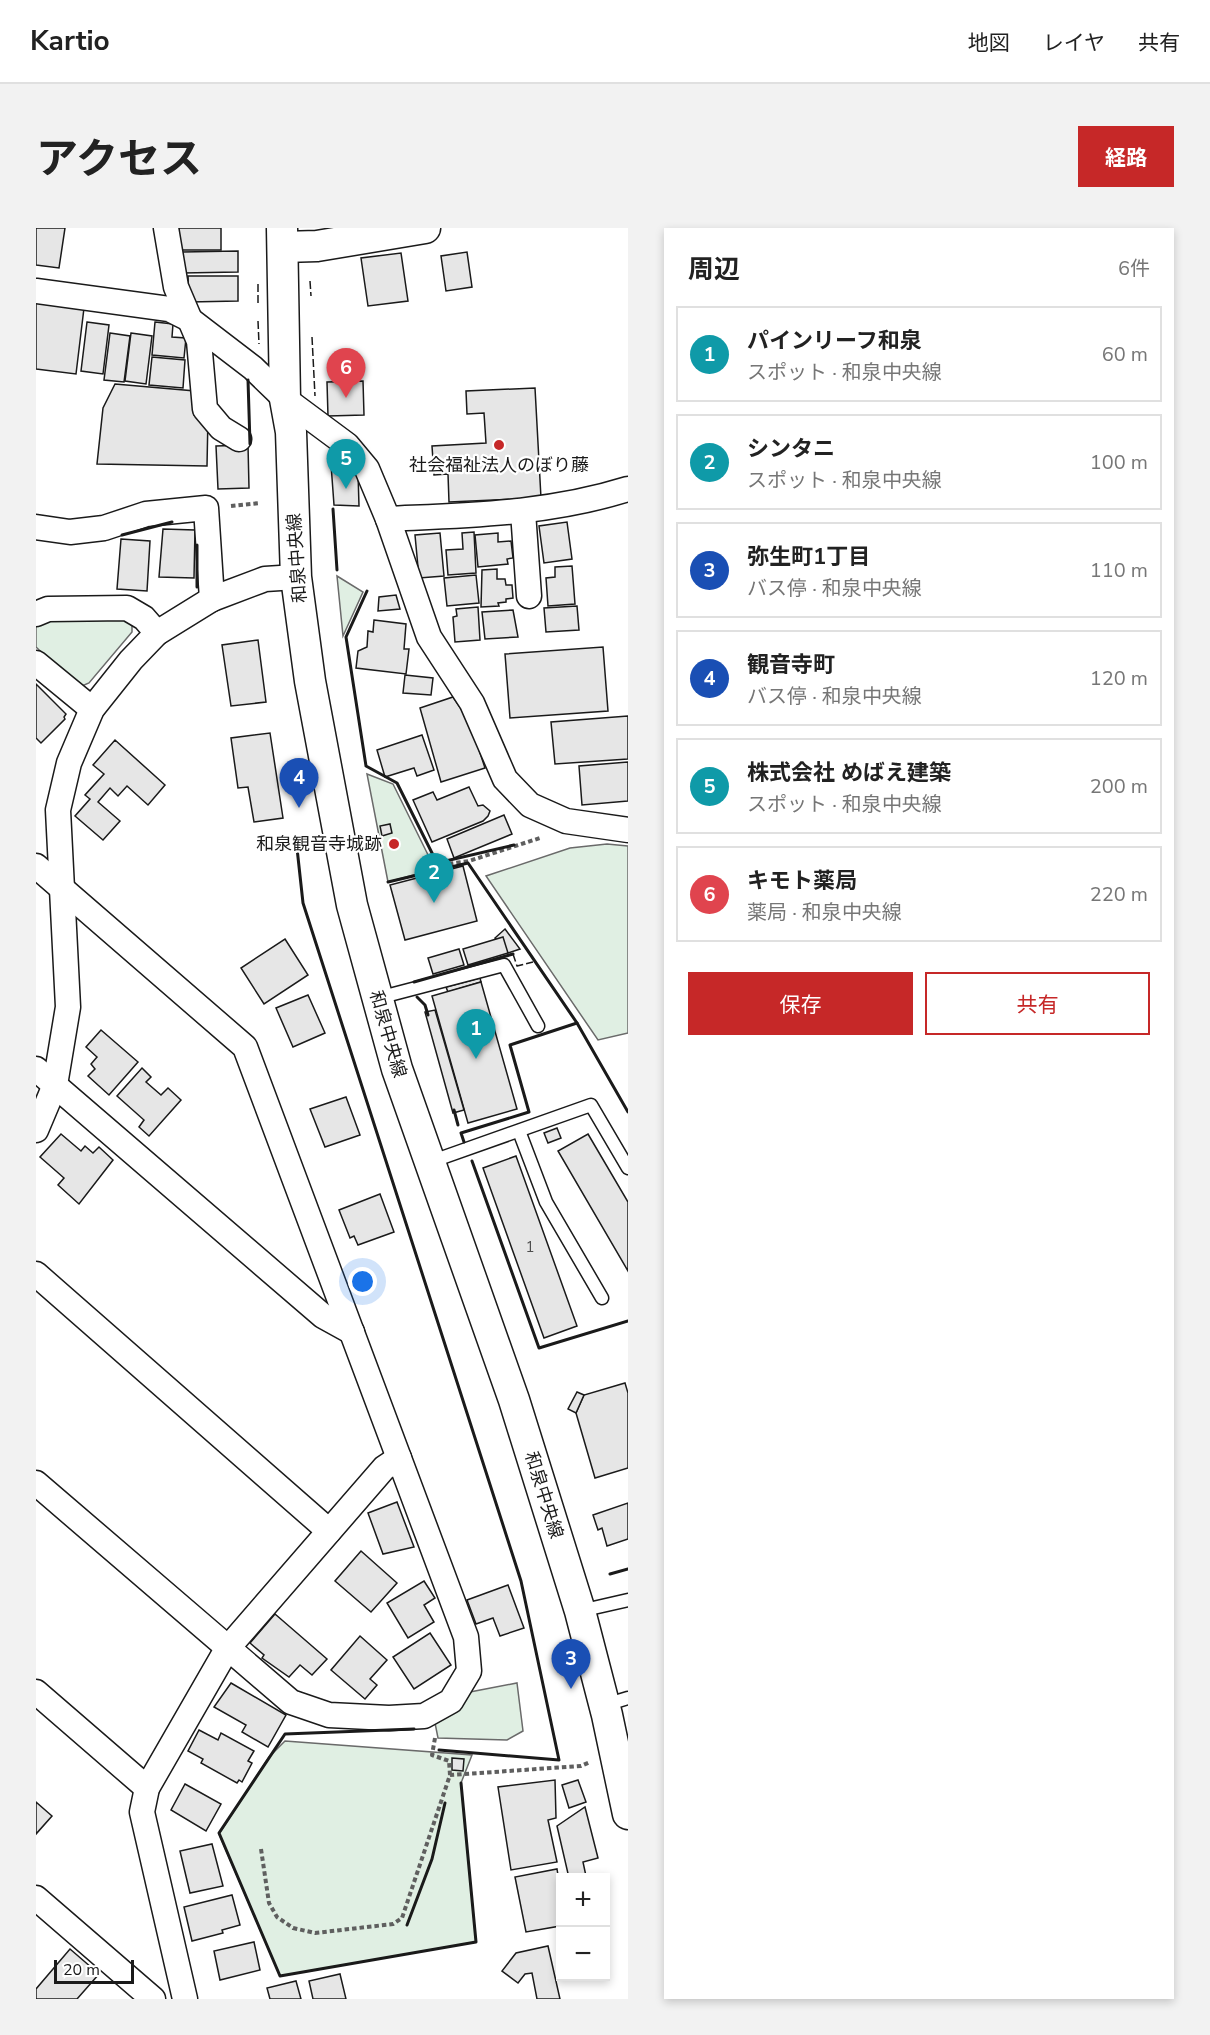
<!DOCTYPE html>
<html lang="ja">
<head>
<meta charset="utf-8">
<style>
	:root { --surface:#fff; --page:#f2f2f2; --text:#222; --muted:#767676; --line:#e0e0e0; --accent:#c62828 }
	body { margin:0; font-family:"Nunito Sans","Noto Sans JP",sans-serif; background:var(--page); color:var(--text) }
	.controls { position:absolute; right:18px; bottom:18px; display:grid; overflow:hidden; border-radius:0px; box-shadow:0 3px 9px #0003 }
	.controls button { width:54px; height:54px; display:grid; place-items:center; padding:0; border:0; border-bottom:2px solid var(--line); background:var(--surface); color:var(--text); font:30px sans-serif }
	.scale { position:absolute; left:18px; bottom:15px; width:80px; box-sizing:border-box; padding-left:6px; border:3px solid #1a1a1a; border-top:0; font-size:16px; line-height:21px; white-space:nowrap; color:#1a1a1a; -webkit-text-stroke:4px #fff; paint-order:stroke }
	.you { position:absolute; left:327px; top:1054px; width:21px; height:21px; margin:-15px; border:4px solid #fff; border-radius:50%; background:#1a73e8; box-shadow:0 0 0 9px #1a73e833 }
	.badge { display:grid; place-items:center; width:39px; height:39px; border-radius:50%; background:var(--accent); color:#fff; font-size:20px; font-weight:700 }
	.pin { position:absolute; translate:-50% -50px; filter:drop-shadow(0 2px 3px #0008) }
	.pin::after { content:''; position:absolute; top:32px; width:21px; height:18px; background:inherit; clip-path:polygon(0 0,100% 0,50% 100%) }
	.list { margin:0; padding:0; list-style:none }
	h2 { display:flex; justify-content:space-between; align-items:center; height:78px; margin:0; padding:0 24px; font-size:26px }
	h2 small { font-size:20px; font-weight:400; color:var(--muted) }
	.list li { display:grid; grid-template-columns:39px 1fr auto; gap:18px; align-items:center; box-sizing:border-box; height:96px; margin:0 12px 12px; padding:0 12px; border:2px solid var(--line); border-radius:0px }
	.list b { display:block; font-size:22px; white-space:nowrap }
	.list p { margin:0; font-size:20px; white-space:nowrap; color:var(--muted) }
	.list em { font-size:20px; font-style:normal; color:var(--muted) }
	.actions { display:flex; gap:12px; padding:18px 24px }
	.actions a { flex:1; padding:14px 0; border:2px solid var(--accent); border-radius:0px; text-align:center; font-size:21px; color:var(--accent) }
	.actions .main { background:var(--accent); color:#fff }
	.map { position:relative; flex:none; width:592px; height:1771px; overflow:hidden; border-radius:0px }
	header { display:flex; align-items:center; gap:36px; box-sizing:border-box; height:84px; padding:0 30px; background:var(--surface); border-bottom:2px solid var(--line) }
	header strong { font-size:28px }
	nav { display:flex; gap:33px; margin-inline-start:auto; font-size:21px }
	.intro { display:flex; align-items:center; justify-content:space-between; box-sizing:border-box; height:144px; padding:0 36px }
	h1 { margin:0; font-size:42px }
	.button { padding:15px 27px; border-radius:0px; background:var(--accent); color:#fff; font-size:21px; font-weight:700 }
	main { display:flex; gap:36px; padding:0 36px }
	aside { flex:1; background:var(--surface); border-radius:0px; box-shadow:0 3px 9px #0003 }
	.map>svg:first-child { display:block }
	.green { fill:#e0efe3; stroke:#6a6a6a; stroke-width:1.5 }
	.building { fill:#e6e6e6; stroke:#1a1a1a; stroke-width:1.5 }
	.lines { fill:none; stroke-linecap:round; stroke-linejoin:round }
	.service-casing { stroke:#1a1a1a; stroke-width:15 }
	.minor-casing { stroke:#1a1a1a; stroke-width:27 }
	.tertiary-casing { stroke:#1a1a1a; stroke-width:33 }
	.path { stroke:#5f5f5f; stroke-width:4; stroke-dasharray:4.5 3; stroke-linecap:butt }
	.service { stroke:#fff; stroke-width:12 }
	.minor { stroke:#fff; stroke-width:24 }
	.tertiary { stroke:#fff; stroke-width:30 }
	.fence { stroke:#1a1a1a; stroke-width:1.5; stroke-dasharray:8 3; stroke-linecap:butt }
	.wall { stroke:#1a1a1a; stroke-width:3 }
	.poi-dot { fill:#c62828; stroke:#fff; stroke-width:2 }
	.labels { text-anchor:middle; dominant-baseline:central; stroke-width:4.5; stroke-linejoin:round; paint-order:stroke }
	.number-label { font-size:15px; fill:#4d4d4d }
	.poi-label { font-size:18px; fill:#1a1a1a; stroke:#fff }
	.street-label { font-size:18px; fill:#1a1a1a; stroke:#fff }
</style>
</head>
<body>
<header>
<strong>Kartio</strong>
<nav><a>地図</a><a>レイヤ</a><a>共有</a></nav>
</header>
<div class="intro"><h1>アクセス</h1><a class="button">経路</a></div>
<main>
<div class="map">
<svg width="592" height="1771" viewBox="0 0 592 1771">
	<rect width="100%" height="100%" fill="#fff"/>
	<!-- green -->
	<g class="green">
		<polygon points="301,348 327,364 307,408"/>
		<polygon points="77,385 96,394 96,404 53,455 46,458 37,454 0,419 0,393"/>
		<polygon points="331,546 357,556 399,641 352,654"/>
		<polygon points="571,616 592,618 592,805 562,812 450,648 534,620"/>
		<polygon points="481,1455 487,1503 471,1512 402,1510 399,1495 434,1464"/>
		<polygon points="249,1513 436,1527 425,1555 440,1714 244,1748 183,1606 233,1529"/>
	</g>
	<!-- building -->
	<g class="building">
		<polygon points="0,0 29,0 23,40 0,37"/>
		<rect x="143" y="0" width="42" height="22"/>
		<polygon points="202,23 202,44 146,45 146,24"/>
		<polygon points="431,24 436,59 410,63 405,28"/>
		<polygon points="365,25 372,73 332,78 325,30"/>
		<polygon points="152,48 202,48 202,73 153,74"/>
		<polygon points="0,73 48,80 40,146 0,141"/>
		<polygon points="51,94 73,97 67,146 45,143"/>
		<polygon points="119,94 137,96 136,109 150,110 148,130 116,127"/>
		<polygon points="74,105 94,108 88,154 68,152"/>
		<polygon points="95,105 116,108 110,156 89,153"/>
		<polygon points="116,129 149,132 147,160 113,157"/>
		<polygon points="327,153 328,187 292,188 291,154"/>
		<polygon points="79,156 159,163 158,187 172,188 171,238 61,236 67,180"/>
		<polygon points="499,160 505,270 413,274 412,246 398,247 396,218 450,215 448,185 431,186 430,163"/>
		<polygon points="212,217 213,260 182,261 180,218"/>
		<polygon points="295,236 315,236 322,245 323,278 298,277"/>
		<polygon points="531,294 536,331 508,335 503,298"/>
		<polygon points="127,301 159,302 158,350 123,349"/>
		<polygon points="438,304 440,345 412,347 410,322 427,321 426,305"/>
		<polygon points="404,305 408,348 383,350 379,307"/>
		<polygon points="462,305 462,314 475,313 477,330 471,331 472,336 442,339 439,307"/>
		<polygon points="85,311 114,313 111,363 81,361"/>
		<polygon points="536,338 539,376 512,378 510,350 519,349 519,339"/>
		<polygon points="461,341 461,351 469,351 470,357 476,357 477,370 470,371 470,374 462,375 463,378 445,379 446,342"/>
		<polygon points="440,347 443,375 411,378 408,350"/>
		<polygon points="360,367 364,381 342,383 343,369"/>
		<polygon points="541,378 543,402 510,404 508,380"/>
		<polygon points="442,379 444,412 419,414 417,389 421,388 420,381"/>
		<polygon points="477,382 482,409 449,411 446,384"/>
		<polygon points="338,392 370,396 368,421 373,421 370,446 320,440 322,423 331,419 332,403 337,404"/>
		<polygon points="222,412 230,474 195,478 186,417"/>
		<polygon points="567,419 572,483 474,490 469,426"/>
		<polygon points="369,447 397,450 395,467 367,465"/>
		<polygon points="0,456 30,486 28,489 29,491 5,515 0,510"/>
		<polygon points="417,469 434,494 449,540 405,554 384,480"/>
		<polygon points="592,488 592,531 519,536 515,494"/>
		<polygon points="234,505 247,590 218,594 212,559 202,560 195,510"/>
		<polygon points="386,507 398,542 381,548 378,540 349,549 341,522"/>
		<polygon points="79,512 129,557 112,577 91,558 82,568 74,560 62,574 84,593 67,612 39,588 54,571 49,567 68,546 57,537"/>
		<polygon points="592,534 592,573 546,577 543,538"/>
		<polygon points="433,559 442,578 447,577 454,583 452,588 447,593 396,614 377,572 397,564 401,572"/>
		<polygon points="468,587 476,606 418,630 411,611"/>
		<polygon points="354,596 356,605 346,608 344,598"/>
		<polygon points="427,638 441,693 369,712 354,657"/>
		<polygon points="469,701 484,721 472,725 459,710"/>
		<polygon points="467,709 472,725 432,737 427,721"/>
		<polygon points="249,711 272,747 228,776 205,740"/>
		<polygon points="423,721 428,737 397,746 392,730"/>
		<polygon points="444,750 445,754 412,764 410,759"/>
		<polygon points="445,754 481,881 432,895 396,768"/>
		<polygon points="272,767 289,805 257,819 240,780"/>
		<polygon points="399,782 428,882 417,885 389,784"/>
		<polygon points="65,802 102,834 73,867 52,848 59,841 55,836 61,829 50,819"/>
		<polygon points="106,840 115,849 110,854 125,867 132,860 145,872 113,908 103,899 108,892 81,868"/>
		<polygon points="310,869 324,907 289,919 274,881"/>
		<polygon points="521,900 525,910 512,915 508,905"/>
		<polygon points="25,906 45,923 49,918 57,925 63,919 77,932 43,976 22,957 28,950 4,929"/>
		<polygon points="552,906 592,974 592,1043 522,923"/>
		<polygon points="480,928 541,1098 508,1110 447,940"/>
		<polygon points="344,966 358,1004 322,1017 318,1008 314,1010 303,982"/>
		<polygon points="589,1155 592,1165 592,1240 559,1250 540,1185 548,1167"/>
		<polygon points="541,1164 548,1167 540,1185 532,1181"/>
		<polygon points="361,1274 378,1319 347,1326 332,1285"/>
		<polygon points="592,1275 592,1311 571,1318 566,1300 562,1302 557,1287"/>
		<polygon points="325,1323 361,1355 335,1384 299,1353"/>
		<polygon points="388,1353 399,1370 388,1377 398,1394 372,1410 351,1375"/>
		<polygon points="472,1357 488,1400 464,1408 457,1390 440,1396 431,1372"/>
		<polygon points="239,1386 291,1431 276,1447 264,1437 253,1449 226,1430 228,1427 214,1415"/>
		<polygon points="394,1405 415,1437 378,1461 357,1429"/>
		<polygon points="324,1408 351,1432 334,1451 341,1457 329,1471 295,1442"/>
		<polygon points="195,1455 250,1487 232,1519 206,1504 210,1497 178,1479"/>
		<polygon points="163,1502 182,1512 185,1505 218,1523 212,1533 216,1535 206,1554 203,1552 201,1555 165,1535 167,1531 152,1523"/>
		<polygon points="416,1530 428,1531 427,1543 416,1542"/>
		<polygon points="519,1552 520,1590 512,1592 521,1634 475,1642 462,1559"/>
		<polygon points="542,1552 550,1574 533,1580 526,1557"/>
		<polygon points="149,1556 185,1576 170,1603 135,1582"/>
		<polygon points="0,1574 16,1588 0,1606"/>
		<polygon points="549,1579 562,1630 547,1634 550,1648 533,1650 521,1598"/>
		<polygon points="176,1616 187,1658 154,1665 144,1623"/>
		<polygon points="521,1641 524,1659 524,1698 490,1704 479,1649"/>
		<polygon points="196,1667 204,1697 186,1702 187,1705 156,1713 148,1679"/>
		<polygon points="218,1714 224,1742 184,1752 178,1723"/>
		<polygon points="512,1718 524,1771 501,1771 496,1745 489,1746 482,1755 466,1743 480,1725"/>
		<polygon points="34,1721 63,1746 41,1771 0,1771 0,1761"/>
		<polygon points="304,1746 310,1771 277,1771 273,1753"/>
		<polygon points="260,1753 265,1771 234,1771 231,1760"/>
	</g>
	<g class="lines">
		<!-- service casing -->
		<g class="service-casing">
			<g id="service">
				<polyline points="342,770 468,737 502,798"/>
				<polyline points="483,903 510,974 566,1070"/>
				<polyline points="394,934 555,877 592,940"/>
				<polyline points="544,1383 592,1372"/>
				<polyline points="569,1477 592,1470"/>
			</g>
		</g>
		<!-- minor casing -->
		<g class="minor-casing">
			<g id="minor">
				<polyline points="130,0 140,59 163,113 169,181 185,200 203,211"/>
				<polyline points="0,63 133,81 153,91 217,140 249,171 311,217 331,241 352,291 393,409 436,475 469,551 494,577 530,593 592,602"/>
				<polyline points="487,284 493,368"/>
				<path d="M352 291C435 287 512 286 592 261"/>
				<polyline points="0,299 34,304 68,300 110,286 170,280 176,371"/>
				<polyline points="0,386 12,381 91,380 108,390 121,405"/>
				<polyline points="0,435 56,481"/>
				<polyline points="0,638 209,819 430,1409 433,1443 415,1473 388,1488 353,1490 293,1487 255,1474 0,1255"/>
				<polyline points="0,841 287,1088 316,1104"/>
				<polyline points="0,902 19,857 32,779 22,582 33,535 56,481 95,432 121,405 176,371 229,351 260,349"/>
				<polyline points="0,1046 293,1303"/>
				<polyline points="0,1464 111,1560"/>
				<polyline points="0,1670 117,1771"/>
				<polyline points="149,1771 106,1584 111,1560 191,1421 348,1240 363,1230"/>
			</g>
		</g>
		<!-- tertiary casing -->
		<g class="tertiary-casing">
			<g id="tertiary">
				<polyline points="246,0 249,171 255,204 260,349 274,453 316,677 361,841 478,1172 544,1383 571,1487 592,1586"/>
				<polyline points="247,19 281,18 389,0"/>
			</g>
		</g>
		<!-- path -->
		<g class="path">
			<polyline points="195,278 224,275"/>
			<polyline points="398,638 433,633 504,610"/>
			<polyline points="399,1510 396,1527 413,1533 414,1547"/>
			<polyline points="225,1621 233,1675 241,1689 257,1700 279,1705 357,1696 366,1690 414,1547 545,1538 554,1534"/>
		</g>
		<!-- service -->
		<use href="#service" class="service"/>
		<!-- minor -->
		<use href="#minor" class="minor"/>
		<!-- tertiary -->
		<use href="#tertiary" class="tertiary"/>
		<!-- fence -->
		<g class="fence">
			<polyline points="274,53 275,68"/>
			<polyline points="222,56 222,77"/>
			<polyline points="222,93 223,116"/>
			<polyline points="276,109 279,168"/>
			<polyline points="310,409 327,519"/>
			<polyline points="477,726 481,738 497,734"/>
		</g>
		<!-- wall -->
		<g class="wall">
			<polyline points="212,152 214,216"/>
			<polyline points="297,281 301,342"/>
			<polyline points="86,307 136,294"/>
			<polyline points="161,317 161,359"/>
			<polyline points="331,363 310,409 330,538 361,555 401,635 478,617"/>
			<polyline points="260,611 267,675 485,1353 523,1532 403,1522"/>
			<polyline points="352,654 432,635 541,795 592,884"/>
			<polyline points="378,754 477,726"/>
			<polyline points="381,769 389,777 392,787"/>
			<polyline points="418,882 422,897"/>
			<polyline points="428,914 425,905 493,884 474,817 541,795"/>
			<polyline points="436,933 503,1120 592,1093"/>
			<polyline points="574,1346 592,1341"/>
			<polyline points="378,1501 249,1506 183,1605 244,1748 440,1714 425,1555"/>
			<polyline points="371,1697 396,1631 409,1575"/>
		</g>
	</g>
	<!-- markers -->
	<g class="poi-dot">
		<circle cx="463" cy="217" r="6"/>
		<circle cx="358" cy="616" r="6"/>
	</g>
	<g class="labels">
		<!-- number labels -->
		<g class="number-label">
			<text x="494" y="1019">1</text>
		</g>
		<!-- poi labels -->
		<g class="poi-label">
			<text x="463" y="237">社会福祉法人のぼり藤</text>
			<text x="346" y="616" text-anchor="end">和泉観音寺城跡</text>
		</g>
		<!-- street labels -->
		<g class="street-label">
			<text transform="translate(261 330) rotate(-94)">和泉中央線</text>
			<text transform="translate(352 806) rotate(74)">和泉中央線</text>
			<text transform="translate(508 1267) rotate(73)">和泉中央線</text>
		</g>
	</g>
</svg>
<div class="controls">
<button>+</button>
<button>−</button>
</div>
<div class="scale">20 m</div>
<div class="you"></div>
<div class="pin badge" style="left:440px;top:831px;background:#0f9aa8">1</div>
<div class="pin badge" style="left:398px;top:675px;background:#0f9aa8">2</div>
<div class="pin badge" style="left:535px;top:1461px;background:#1a4fb4">3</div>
<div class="pin badge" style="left:263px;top:580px;background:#1a4fb4">4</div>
<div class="pin badge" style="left:310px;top:261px;background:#0f9aa8">5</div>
<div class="pin badge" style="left:310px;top:170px;background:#e0444e">6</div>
</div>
<aside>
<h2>周辺<small>6件</small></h2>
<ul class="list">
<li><span class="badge" style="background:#0f9aa8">1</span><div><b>パインリーフ和泉</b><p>スポット · 和泉中央線</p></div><em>60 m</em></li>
<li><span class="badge" style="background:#0f9aa8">2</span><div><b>シンタニ</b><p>スポット · 和泉中央線</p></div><em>100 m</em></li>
<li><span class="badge" style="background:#1a4fb4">3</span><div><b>弥生町1丁目</b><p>バス停 · 和泉中央線</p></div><em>110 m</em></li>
<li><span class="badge" style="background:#1a4fb4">4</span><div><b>観音寺町</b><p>バス停 · 和泉中央線</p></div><em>120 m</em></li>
<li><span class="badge" style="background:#0f9aa8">5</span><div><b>株式会社 めばえ建築</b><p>スポット · 和泉中央線</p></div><em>200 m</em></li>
<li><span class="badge" style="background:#e0444e">6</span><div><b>キモト薬局</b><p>薬局 · 和泉中央線</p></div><em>220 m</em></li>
</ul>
<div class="actions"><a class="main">保存</a><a>共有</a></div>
</aside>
</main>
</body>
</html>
